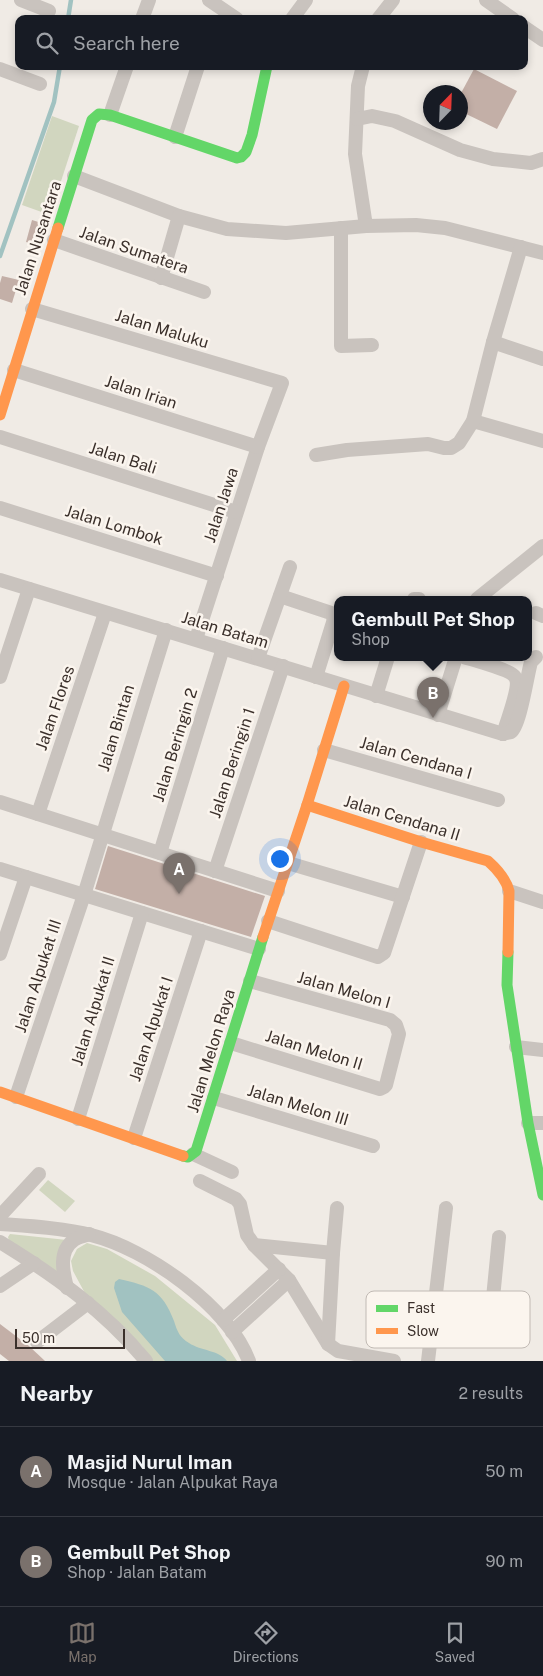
<!DOCTYPE html>
<html lang="en">
<head>
<meta charset="utf-8">
<style>
	:root { --surface:#171b24; --page:#20242c; --text:#f1f3f6; --muted:#9ea1a6; --line:#363941; --accent:#7a716c }
	body { margin:0; font-family:"Public Sans",sans-serif; background:var(--page); color:var(--text) }
	.compass { position:absolute; left:423px; top:85px; width:45px; height:45px; border-radius:50%; background:var(--surface); box-shadow:0 2px 8px #0003; rotate:23deg }
	.scale { position:absolute; left:15px; bottom:12px; width:110px; box-sizing:border-box; padding-left:5px; border:2px solid #3b302b; border-top:0; font-size:14px; line-height:18px; white-space:nowrap; color:#3b302b; -webkit-text-stroke:4px #fbf5ee; paint-order:stroke }
	.you { position:absolute; left:279px; top:858px; width:18px; height:18px; margin:-12px; border:4px solid #fff; border-radius:50%; background:#1a73e8; box-shadow:0 0 0 8px #1a73e833 }
	.badge { display:grid; place-items:center; width:32px; height:32px; border-radius:50%; background:var(--accent); color:#fff; font-size:16px; font-weight:700 }
	.pin { position:absolute; translate:-50% -41px; filter:drop-shadow(0 1px 2px #0008) }
	.pin::after { content:''; position:absolute; top:26px; width:18px; height:15px; background:inherit; clip-path:polygon(0 0,100% 0,50% 100%) }
	.popup { position:absolute; left:334px; top:596px; width:198px; height:65px; box-sizing:border-box; display:grid; place-content:center; border-radius:10px; background:var(--surface); filter:drop-shadow(0 1px 4px #0005); font-size:16px; white-space:nowrap; color:var(--muted) }
	.popup b { font-size:19px; color:var(--text) }
	.popup::after { content:''; position:absolute; left:50%; top:100%; margin-left:-10px; border:10px solid transparent; border-top-color:var(--surface) }
	.list { margin:0; padding:0; list-style:none }
	h2 { display:flex; justify-content:space-between; align-items:center; height:65px; margin:0; padding:0 20px; font-size:21px }
	h2 small { font-size:16px; font-weight:400; color:var(--muted) }
	.list li { display:grid; grid-template-columns:32px 1fr auto; gap:15px; align-items:center; box-sizing:border-box; height:90px; padding:0 20px; border-top:1px solid var(--line) }
	.list b { display:block; font-size:19px; white-space:nowrap }
	.list p { margin:0; font-size:16px; white-space:nowrap; color:var(--muted) }
	.list em { font-size:16px; font-style:normal; color:var(--muted) }
	.icon { flex:none; width:28px; height:28px; fill:none; stroke:currentColor; stroke-width:2; stroke-linecap:round; stroke-linejoin:round }
	.map { position:relative; flex:none; width:543px; height:1361px; overflow:hidden }
	.search { position:absolute; background:var(--surface); box-shadow:0 2px 8px #0003; left:15px; right:15px; top:15px; height:55px; display:flex; align-items:center; gap:12px; box-sizing:border-box; padding:0 18px; border-radius:10px; color:var(--muted); font-size:19px }
	.sheet { height:245px; background:var(--surface) }
	nav { display:flex; justify-content:space-around; align-items:center; box-sizing:border-box; height:70px; border-top:1px solid var(--line); background:var(--surface); font-size:14px; color:var(--muted) }
	nav a { display:grid; justify-items:center; gap:2px }
	nav .on { color:var(--accent) }
	.map>svg:first-child { display:block }
	.green { fill:#d1d6bf }
	.water { fill:#a1c2c1 }
	.lines { fill:none; stroke-linecap:round; stroke-linejoin:round }
	.stream { stroke:#a1c2c1; stroke-width:4.5 }
	.building { fill:#c3afa7 }
	.street { stroke:#c9c3be; stroke-width:14 }
	.fast { stroke:#63d668; stroke-width:11 }
	.slow { stroke:#ff974d; stroke-width:11 }
	.labels { text-anchor:middle; dominant-baseline:central; stroke-width:5; stroke-linejoin:round; paint-order:stroke }
	.street-label { font-size:16px; fill:#3b302b; stroke:#fbf5ee }
	.key { fill:#fbf5ee; stroke:#c1bab4; stroke-width:1 }
	.key-label { font-size:14px; fill:#3b302b }
</style>
</head>
<body>
<div class="map">
<svg width="543" height="1361" viewBox="0 0 543 1361">
	<rect width="100%" height="100%" fill="#f0ebe5"/>
	<!-- green -->
	<g class="green">
		<polygon points="52,116 79,126 50,215 22,205"/>
		<polygon points="48,1180 75,1201 65,1212 39,1190"/>
		<polygon points="10,1234 67,1240 58,1273 9,1241 8,1237"/>
		<polygon points="87,1243 107,1249 155,1276 215,1325 237,1361 153,1361 142,1346 87,1297 73,1271 71,1261 77,1249"/>
	</g>
	<!-- water -->
	<path class="water" d="M119 1279C150 1286 162 1290 174 1321 177 1331 180 1338 189 1343 201 1351 219 1350 227 1361H165L122 1312 114 1288 115 1282Z"/>
	<g class="lines">
		<!-- stream -->
		<g class="stream">
			<polyline points="68,19 71,0"/>
			<polyline points="0,256 54,102 60,66"/>
		</g>
	</g>
	<!-- building -->
	<g class="building">
		<polygon points="474,69 517,91 497,129 460,111 460,95"/>
		<polygon points="32,220 48,225 41,247 26,242"/>
		<polygon points="2,276 19,280 12,303 0,299 0,283"/>
		<polygon points="108,846 265,896 251,937 95,889"/>
		<polygon points="0,1324 29,1346 45,1361 9,1361 0,1354"/>
	</g>
	<g class="lines">
		<!-- street -->
		<g class="street">
			<polyline points="21,0 49,11"/>
			<polyline points="209,0 237,19"/>
			<polyline points="486,0 513,19"/>
			<polyline points="142,19 149,0"/>
			<polyline points="292,19 306,0"/>
			<polyline points="378,19 393,0"/>
			<polyline points="524,27 543,40"/>
			<polyline points="363,66 358,86 355,154 366,226"/>
			<polyline points="0,69 40,84"/>
			<polyline points="110,115 127,66"/>
			<polyline points="357,119 372,116 395,121 460,150 493,159 531,163 543,159"/>
			<polyline points="175,137 198,66"/>
			<polyline points="74,176 179,216 227,229 286,233 366,226 416,225 445,228 543,253"/>
			<polyline points="341,228 341,346 372,345"/>
			<polyline points="54,240 204,292"/>
			<polyline points="161,278 179,216"/>
			<polyline points="32,309 282,383 258,447 196,639"/>
			<polyline points="493,342 543,359"/>
			<polyline points="14,370 258,447"/>
			<polyline points="473,421 543,441"/>
			<polyline points="0,437 236,512"/>
			<polyline points="316,455 347,450 428,444 444,448 451,448 459,443 473,421 493,342 521,247"/>
			<polyline points="0,508 217,576"/>
			<polyline points="0,580 503,734"/>
			<polyline points="280,596 331,613 334,619 316,677"/>
			<polyline points="414,599 419,599"/>
			<polyline points="477,599 543,546"/>
			<polyline points="536,613 543,616"/>
			<path d="M464 657C473 660 511 670 515 677 521 685 506 724 503 734"/>
			<polyline points="258,658 290,567"/>
			<polyline points="0,677 29,589"/>
			<polyline points="376,696 388,657"/>
			<polyline points="438,715 456,657"/>
			<path d="M503 734C505 733 508 733 511 732 520 726 527 676 531 662L536 657"/>
			<polyline points="324,750 498,800"/>
			<polyline points="0,802 278,891"/>
			<polyline points="38,814 105,613"/>
			<polyline points="160,853 223,648"/>
			<polyline points="288,863 403,897"/>
			<polyline points="0,869 259,949"/>
			<polyline points="215,871 283,666"/>
			<polyline points="509,891 543,902"/>
			<polyline points="268,921 378,957 384,953 421,842"/>
			<polyline points="0,954 26,877"/>
			<polyline points="231,1043 380,1089 384,1087 386,1085 399,1034 396,1025 390,1020 250,981"/>
			<polyline points="516,1047 543,1050"/>
			<polyline points="16,1097 84,895 166,630"/>
			<polyline points="214,1098 373,1146"/>
			<polyline points="78,1119 142,913"/>
			<polyline points="528,1123 543,1123"/>
			<polyline points="134,1138 201,931"/>
			<polyline points="193,1154 232,1172"/>
			<polyline points="200,1181 236,1199 240,1204 247,1235 254,1245 289,1280 328,1344 338,1351 394,1361"/>
			<polyline points="0,1216 39,1174"/>
			<path d="M0 1224C28 1226 65 1228 91 1235 147 1249 228 1306 249 1361"/>
			<path d="M0 1242C54 1275 106 1312 146 1361"/>
			<polyline points="254,1245 333,1253"/>
			<polyline points="0,1286 34,1263"/>
			<path d="M67 1288C63 1272 58 1251 74 1240 78 1237 85 1236 89 1234"/>
			<polyline points="436,1300 483,1307 490,1304 493,1298 499,1237"/>
			<polyline points="223,1320 279,1269"/>
			<polyline points="232,1332 289,1280"/>
			<polyline points="37,1342 88,1303"/>
			<polyline points="328,1344 333,1253 337,1208"/>
			<polyline points="428,1361 446,1208"/>
		</g>
		<!-- fast -->
		<g class="fast">
			<polyline points="58,228 92,120 99,114 110,115 237,158 241,157 246,152 252,135 267,66"/>
			<polyline points="508,952 507,985 528,1123 543,1195"/>
			<polyline points="183,1156 188,1157 196,1151 263,937"/>
		</g>
		<!-- slow -->
		<g class="slow">
			<polyline points="0,415 58,228"/>
			<path d="M307 805 421 842 488 861C497 869 506 879 509 891L508 952"/>
			<polyline points="263,937 307,805 344,686"/>
			<polyline points="0,1092 183,1156"/>
		</g>
	</g>
	<g class="labels">
		<!-- street labels -->
		<g class="street-label">
			<text transform="translate(38 238) rotate(-72)">Jalan Nusantara</text>
			<text transform="translate(134 250) rotate(19)">Jalan Sumatera</text>
			<text transform="translate(162 329) rotate(17)">Jalan Maluku</text>
			<text transform="translate(141 392) rotate(18)">Jalan Irian</text>
			<text transform="translate(123 458) rotate(18)">Jalan Bali</text>
			<text transform="translate(221 505) rotate(-72)">Jalan Jawa</text>
			<text transform="translate(114 525) rotate(17)">Jalan Lombok</text>
			<text transform="translate(225 630) rotate(17)">Jalan Batam</text>
			<text transform="translate(55 708) rotate(-71)">Jalan Flores</text>
			<text transform="translate(116 728) rotate(-73)">Jalan Bintan</text>
			<text transform="translate(175 745) rotate(-73)">Jalan Beringin 2</text>
			<text transform="translate(416 758) rotate(16)">Jalan Cendana I</text>
			<text transform="translate(232 763) rotate(-72)">Jalan Beringin 1</text>
			<text transform="translate(402 818) rotate(17)">Jalan Cendana II</text>
			<text transform="translate(38 976) rotate(-72)">Jalan Alpukat III</text>
			<text transform="translate(344 990) rotate(16)">Jalan Melon I</text>
			<text transform="translate(93 1011) rotate(-73)">Jalan Alpukat II</text>
			<text transform="translate(151 1029) rotate(-72)">Jalan Alpukat I</text>
			<text transform="translate(314 1050) rotate(17)">Jalan Melon II</text>
			<text transform="translate(211 1051) rotate(-73)">Jalan Melon Raya</text>
			<text transform="translate(298 1105) rotate(17)">Jalan Melon III</text>
		</g>
	</g>
	<!-- legend -->
	<rect x="366" y="1291" width="164" height="57" rx="8" class="key"/>
	<rect x="376" y="1305" width="22" height="7" fill="#63d668"/>
	<rect x="376" y="1328" width="22" height="6" fill="#ff974d"/>
	<g class="key-label">
		<text x="407" y="1313">Fast</text>
		<text x="407" y="1336">Slow</text>
	</g>
</svg>
<svg class="compass" viewBox="-18 -18 36 36"><path d="M0-13l5 13h-10z" fill="#e53935"/><path d="M0 13l5-13h-10z" fill="#9ea1a6"/></svg>
<div class="scale">50 m</div>
<div class="you"></div>
<div class="pin badge" style="left:179px;top:894px">A</div>
<div class="pin badge" style="left:433px;top:718px">B</div>
<div class="popup"><b>Gembull Pet Shop</b>Shop</div>
<div class="search"><svg class="icon" aria-label="search" viewBox="0 0 24 24"><circle cx="10" cy="10" r="6"/><path d="M15 15l6 6"/></svg>Search here</div>
</div>
<section class="sheet">
<h2>Nearby<small>2 results</small></h2>
<ul class="list">
<li><span class="badge">A</span><div><b>Masjid Nurul Iman</b><p>Mosque · Jalan Alpukat Raya</p></div><em>50 m</em></li>
<li><span class="badge">B</span><div><b>Gembull Pet Shop</b><p>Shop · Jalan Batam</p></div><em>90 m</em></li>
</ul>
</section>
<nav>
<a class="on"><svg class="icon" aria-label="map" viewBox="0 0 24 24"><path d="M3 6l6-2 6 2 6-2v14l-6 2-6-2-6 2zM9 4v14M15 6v14"/></svg>Map</a>
<a><svg class="icon" aria-label="directions" viewBox="0 0 24 24"><path d="M12 3l9 9-9 9-9-9zM9 14v-3h6M13 9l2 2-2 2"/></svg>Directions</a>
<a><svg class="icon" aria-label="saved" viewBox="0 0 24 24"><path d="M7 4h10v16l-5-4-5 4z"/></svg>Saved</a>
</nav>
</body>
</html>
